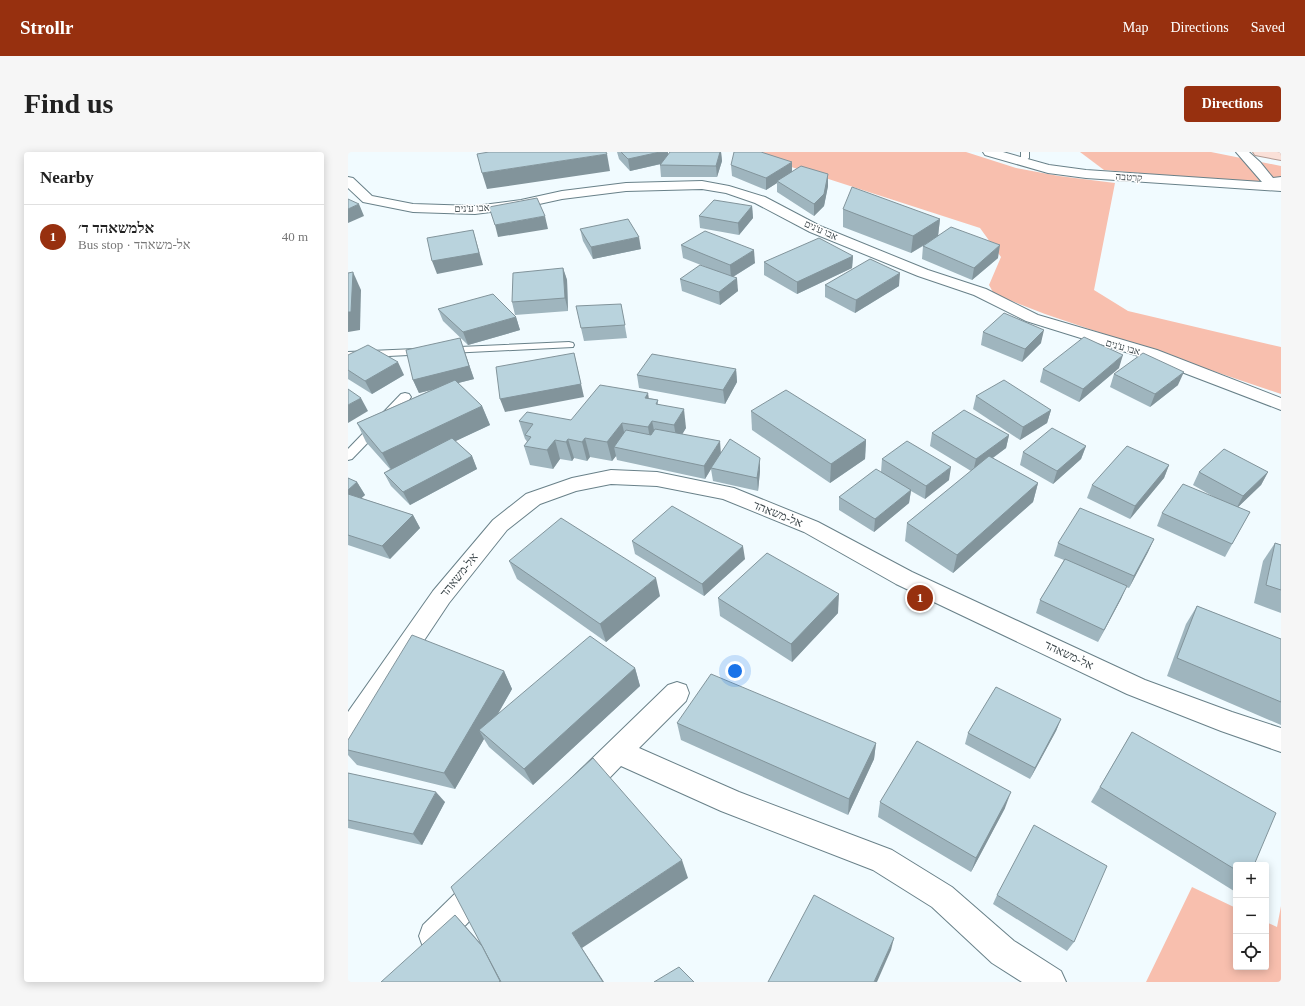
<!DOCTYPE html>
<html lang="en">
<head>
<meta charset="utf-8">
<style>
	:root { --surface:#fff; --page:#f6f6f6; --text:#222; --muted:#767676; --line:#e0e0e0; --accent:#97300f }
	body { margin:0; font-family:"Times New Roman","Noto Sans Hebrew",serif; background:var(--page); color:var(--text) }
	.controls { position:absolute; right:12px; bottom:12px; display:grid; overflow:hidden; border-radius:4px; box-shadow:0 2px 10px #0003 }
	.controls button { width:36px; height:36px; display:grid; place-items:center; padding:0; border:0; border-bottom:1px solid var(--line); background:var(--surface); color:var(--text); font:20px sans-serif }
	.you { position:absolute; left:387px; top:519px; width:14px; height:14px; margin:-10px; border:3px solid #fff; border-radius:50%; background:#1a73e8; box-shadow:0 0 0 6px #1a73e833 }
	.badge { display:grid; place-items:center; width:26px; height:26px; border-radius:50%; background:var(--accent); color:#fff; font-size:13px; font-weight:700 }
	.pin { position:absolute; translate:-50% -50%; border:2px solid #fff; box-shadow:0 1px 4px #0006 }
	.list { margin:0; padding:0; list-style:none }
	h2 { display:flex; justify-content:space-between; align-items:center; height:52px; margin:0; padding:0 16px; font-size:17px }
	h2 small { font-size:13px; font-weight:400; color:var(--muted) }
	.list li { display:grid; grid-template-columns:26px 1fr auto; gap:12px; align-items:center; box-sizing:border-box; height:64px; padding:0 16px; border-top:1px solid var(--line) }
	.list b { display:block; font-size:15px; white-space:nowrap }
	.list p { margin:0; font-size:13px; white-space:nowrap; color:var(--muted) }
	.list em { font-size:13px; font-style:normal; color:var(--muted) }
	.icon { flex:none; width:22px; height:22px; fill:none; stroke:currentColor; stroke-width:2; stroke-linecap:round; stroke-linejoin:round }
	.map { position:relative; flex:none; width:933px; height:830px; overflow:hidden; border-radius:4px }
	header { display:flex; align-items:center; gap:24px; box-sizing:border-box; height:56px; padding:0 20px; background:var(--accent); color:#fff }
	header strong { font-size:19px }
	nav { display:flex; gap:22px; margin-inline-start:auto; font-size:14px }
	.intro { display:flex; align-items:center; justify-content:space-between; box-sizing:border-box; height:96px; padding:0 24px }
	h1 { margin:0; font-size:28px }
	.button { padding:10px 18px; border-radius:4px; background:var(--accent); color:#fff; font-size:14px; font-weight:700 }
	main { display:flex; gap:24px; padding:0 24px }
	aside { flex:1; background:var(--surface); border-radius:4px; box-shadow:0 2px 10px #0003 }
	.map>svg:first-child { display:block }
	.green { fill:#f8bfae }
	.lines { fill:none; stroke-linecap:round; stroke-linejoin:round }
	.service-casing { stroke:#698189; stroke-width:2 }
	.minor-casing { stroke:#698189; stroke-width:2 }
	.tertiary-casing { stroke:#698189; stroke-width:2 }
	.primary-casing { stroke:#b29a93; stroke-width:2 }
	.service { fill:#fff; fill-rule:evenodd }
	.minor { fill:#fff; fill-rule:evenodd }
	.tertiary { fill:#fff; fill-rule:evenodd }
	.primary { fill:#fae0d8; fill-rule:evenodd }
	.wall { fill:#9fb5be }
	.shaded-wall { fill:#82949b }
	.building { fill:#b9d3dd; stroke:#82949b }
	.labels { text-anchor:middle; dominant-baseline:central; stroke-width:3; stroke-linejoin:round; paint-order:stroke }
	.far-street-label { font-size:10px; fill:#343f43; stroke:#fff }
	.street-label { font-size:12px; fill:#343f43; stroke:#fff }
</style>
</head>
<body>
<header>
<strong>Strollr</strong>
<nav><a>Map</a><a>Directions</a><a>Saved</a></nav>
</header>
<div class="intro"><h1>Find us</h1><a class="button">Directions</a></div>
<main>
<aside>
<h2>Nearby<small></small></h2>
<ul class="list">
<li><span class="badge">1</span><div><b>אלמשאהד ד׳</b><p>Bus stop · אל-משאהד</p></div><em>40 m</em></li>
</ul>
</aside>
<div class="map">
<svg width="933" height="830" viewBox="0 0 933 830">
	<rect width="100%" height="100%" fill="#f1fbff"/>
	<!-- green -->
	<g class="green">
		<polygon points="397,0 618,0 668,16 711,24 767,31 746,138 780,159 933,195 933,242 697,162 646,142 641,133 653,105 632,76"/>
		<polygon points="732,0 863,0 933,14 933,33 756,18"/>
		<polygon points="844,735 888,756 888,815 918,815 918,770 929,775 933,754 933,830 798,830"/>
	</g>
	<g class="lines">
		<!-- service casing -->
		<g class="service-casing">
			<g id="service">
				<polygon points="673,0 681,0 681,6 672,12 668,10 673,5"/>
				<polygon points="221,190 225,191 226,193 225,195 0,206 0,200"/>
				<polygon points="57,241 61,242 63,245 61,248 4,307 0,308 0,297 53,242"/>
			</g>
		</g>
		<!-- minor casing -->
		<g class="minor-casing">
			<g id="minor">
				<polygon points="635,0 655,0 701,13 738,18 914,30 888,0 901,0 912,10 925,26 933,25 933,39 738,26 700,21 637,3"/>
				<polygon points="0,25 5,26 24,44 65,52 127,54 173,48 214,39 278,31 354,29 381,34 417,45 472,74 580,118 638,137 690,163 809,198 933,246 933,258 797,206 678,169 626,143 570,124 462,80 407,51 378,41 354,37 278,39 214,47 173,56 127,62 65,60 15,50 0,36"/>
				<polygon points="329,530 338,533 341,541 338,549 291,596 391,640 544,698 604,735 666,789 713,819 718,830 674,830 644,811 584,755 525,718 373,659 273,614 243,645 233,649 223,645 219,636 223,627 320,533"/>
				<polygon points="135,719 145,724 150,734 145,744 97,795 86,799 75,795 71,784 75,773 125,724"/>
			</g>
		</g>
		<!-- tertiary casing -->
		<g class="tertiary-casing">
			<polygon id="tertiary" points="263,318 309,320 386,336 470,370 564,420 797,528 884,560 933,576 933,600 873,579 779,542 548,432 456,380 375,347 309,334 263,332 228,339 192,352 159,378 101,451 9,589 0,592 0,560 85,439 145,368 178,342 224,326"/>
		</g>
		<!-- primary casing -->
		<g class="primary-casing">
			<polygon id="primary" points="905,0 933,0 933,8 907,3"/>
		</g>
		<!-- service -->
		<use href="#service" class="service"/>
		<!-- minor -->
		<use href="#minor" class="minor"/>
		<!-- tertiary -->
		<use href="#tertiary" class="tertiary"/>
		<!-- primary -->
		<use href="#primary" class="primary"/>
	</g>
	<!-- wall -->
	<g class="wall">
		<polygon points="269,0 319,0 320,3 322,0 373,0 374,9 369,25 313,25 312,13 313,12 282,19 271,7"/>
		<polygon points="383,13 444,20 480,34 476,54 466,64 429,40 429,31 418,38 384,24"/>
		<polygon points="404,54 405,66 391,83 352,76 351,64"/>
		<polygon points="495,57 592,67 590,84 650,106 624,128 574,107 575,94 582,90 563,101 495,75"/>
		<polygon points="232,77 293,97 245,107 235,89"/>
		<polygon points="333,93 407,111 385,125 390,139 372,153 334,139 332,127 358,115 335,106"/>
		<polygon points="505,104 504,116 449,142 416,123 416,110"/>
		<polygon points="215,116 219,128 220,159 167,163 164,150"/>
		<polygon points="477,133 551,134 507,161 477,145"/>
		<polygon points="273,152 279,186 236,189 233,176"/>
		<polygon points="90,157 168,165 172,178 120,193 95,169"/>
		<polygon points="635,180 693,191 674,210 633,193"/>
		<polygon points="116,199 126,227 110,231 134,254 142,273 107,289 124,304 129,317 62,353 43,334 36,321 42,317 18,290 9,271 83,238 71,241 65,228"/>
		<polygon points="0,203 56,223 24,242 0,227"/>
		<polygon points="771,216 731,250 692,230 695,217"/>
		<polygon points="388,217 389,230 377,252 291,236 289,223"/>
		<polygon points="766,222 830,233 802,255 762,235"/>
		<polygon points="628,244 703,258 699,271 672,288 625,257"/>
		<polygon points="301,246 310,248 310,252 338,276 334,282 373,301 412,319 410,339 365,329 363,317 357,327 269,308 268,304 264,309 242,305 239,309 226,306 224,309 212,307 205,317 182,313 176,294 179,290 178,288 177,287 171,269 223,268"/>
		<polygon points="403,259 518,288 517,307 482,331 404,278"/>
		<polygon points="584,281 661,283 658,296 645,306 690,331 685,350 605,421 557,389 559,371 623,319 582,294"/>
		<polygon points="738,294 733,307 705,332 672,313 675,300"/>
		<polygon points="534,307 601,328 577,347 563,339 561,351 526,380 491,358 491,345 533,320"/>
		<polygon points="821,313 816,326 782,367 739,346 744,333"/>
		<polygon points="851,320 920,320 913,333 890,355 902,360 877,405 809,374 814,361 866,345 845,333"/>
		<polygon points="0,326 9,330 17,343 13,346 65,363 72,376 42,407 0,393"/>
		<polygon points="806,387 800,400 781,436 778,435 773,447 750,490 688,461 692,448 716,408 706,404 710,391"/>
		<polygon points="284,389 397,407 356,444 287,402"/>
		<polygon points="927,391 933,393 933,461 906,451 915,409"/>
		<polygon points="161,409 312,444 258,490 169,427"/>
		<polygon points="370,446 490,461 444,510 372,464"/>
		<polygon points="849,454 933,487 933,573 819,524 838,472"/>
		<polygon points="287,516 292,534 185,633 141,595 136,587 107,637 9,613 0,603 0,588 156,519 164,537 150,562"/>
		<polygon points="713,567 708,579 682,627 617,592 620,581"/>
		<polygon points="329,571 528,591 526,607 500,663 333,588"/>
		<polygon points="784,580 888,713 888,738 886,739 743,650"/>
		<polygon points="0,621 97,650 74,693 0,676"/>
		<polygon points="532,650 657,656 623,720 530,665"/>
		<polygon points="649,743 726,790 719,799 645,752"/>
	</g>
	<!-- shaded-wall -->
	<g class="shaded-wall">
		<polygon points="312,0 320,0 321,10 282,19 280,7"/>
		<polygon points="372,0 373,0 374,9 369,25 368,14"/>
		<polygon points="259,2 262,19 139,37 134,21"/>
		<polygon points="444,10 444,22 429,29 429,31 418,38 418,26"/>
		<polygon points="480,22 480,34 476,54 466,64 466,52"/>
		<polygon points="11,52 16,64 0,71 0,57"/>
		<polygon points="404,54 405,66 391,83 390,71"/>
		<polygon points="197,64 200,77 150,85 147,73"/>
		<polygon points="592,67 590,84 563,101 565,84"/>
		<polygon points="125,78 135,113 89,122 84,109"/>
		<polygon points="291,85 293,97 245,107 243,95"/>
		<polygon points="652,93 650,106 624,128 626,116"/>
		<polygon points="406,98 407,111 383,126 382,113"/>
		<polygon points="505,104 504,116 449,142 449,130"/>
		<polygon points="215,116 219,128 220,159 217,146"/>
		<polygon points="5,120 13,138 12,178 0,180 0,160"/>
		<polygon points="552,121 551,134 507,161 508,148"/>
		<polygon points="389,126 390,139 372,153 371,140"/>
		<polygon points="168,165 172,178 120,193 115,180"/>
		<polygon points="696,178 693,191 674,210 677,197"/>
		<polygon points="112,186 126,227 71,241 65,228"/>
		<polygon points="226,201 236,245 157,260 152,247"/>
		<polygon points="775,203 771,216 731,250 735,237"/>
		<polygon points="50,210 56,223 24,242 17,229"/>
		<polygon points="388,217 389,230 377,252 375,238"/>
		<polygon points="836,220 830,233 802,255 807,242"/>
		<polygon points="300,241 303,260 297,246"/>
		<polygon points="13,246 20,259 0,271 0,253"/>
		<polygon points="134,254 142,273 44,319 34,301"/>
		<polygon points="336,257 338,276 329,291 326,273"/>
		<polygon points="703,258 699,271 672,288 675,275"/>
		<polygon points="304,269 308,287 303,294 300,275"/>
		<polygon points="274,271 278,289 266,295 268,304 264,309 259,290"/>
		<polygon points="661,283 658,296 625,320 628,307"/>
		<polygon points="237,286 242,305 239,309 234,290"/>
		<polygon points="220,287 226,306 224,309 218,290"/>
		<polygon points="207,288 212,307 205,317 199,298"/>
		<polygon points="518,288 517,307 482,331 483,312"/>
		<polygon points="372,289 373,302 363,316 363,317 357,327 356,314"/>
		<polygon points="738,294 733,307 705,332 709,319"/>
		<polygon points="124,304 129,317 62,353 55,340"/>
		<polygon points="412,306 412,319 410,339 409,326"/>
		<polygon points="821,313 816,326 782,367 787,354"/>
		<polygon points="603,315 601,328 577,347 578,334"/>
		<polygon points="920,320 913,333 888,357 895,344"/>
		<polygon points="9,330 17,343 0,358 0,338"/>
		<polygon points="690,331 685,350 605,421 609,403"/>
		<polygon points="563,338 561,351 526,380 527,367"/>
		<polygon points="65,363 72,376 42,407 34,394"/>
		<polygon points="806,387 800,400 781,436 786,424"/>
		<polygon points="395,394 397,407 356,444 354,432"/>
		<polygon points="308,426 312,444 258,490 252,472"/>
		<polygon points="779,434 773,447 750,490 756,478"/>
		<polygon points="491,442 490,461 444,510 443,492"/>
		<polygon points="287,516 292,534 185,633 176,617"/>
		<polygon points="156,519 164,537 137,584 131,578 136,587 107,637 96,621"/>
		<polygon points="713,567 708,579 682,627 687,616"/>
		<polygon points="528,591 526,607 500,663 501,647"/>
		<polygon points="88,640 97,650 74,693 65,682"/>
		<polygon points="663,640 657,656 623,720 628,706"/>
		<polygon points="334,708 340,726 234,796 256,830 255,830 224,781"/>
		<polygon points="107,763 119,776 149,810 160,830 151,830"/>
		<polygon points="546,786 543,798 529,830 526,830"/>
	</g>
	<!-- building -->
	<g class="building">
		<polygon points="141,0 258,0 259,2 134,21 129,2"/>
		<polygon points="273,0 312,0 280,7"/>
		<polygon points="322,0 372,0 368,14 312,13"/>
		<polygon points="386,0 413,0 444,10 418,26 383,13"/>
		<polygon points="453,14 480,22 476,42 466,52 429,29"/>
		<polygon points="504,35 592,67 565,84 495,57"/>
		<polygon points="189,46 197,64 147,73 141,55"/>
		<polygon points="0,47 11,52 0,57"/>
		<polygon points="366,48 404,54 390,71 351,64"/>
		<polygon points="280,67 291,85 243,95 232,77"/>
		<polygon points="603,75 652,93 626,116 575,94"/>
		<polygon points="125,78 131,101 84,109 79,86"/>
		<polygon points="357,79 406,98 382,113 333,93"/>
		<polygon points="471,86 505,104 449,130 416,110"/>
		<polygon points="522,107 552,121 508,148 477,133"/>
		<polygon points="352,113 389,126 371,140 332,127"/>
		<polygon points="215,116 217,146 164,150 165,121"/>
		<polygon points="5,120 3,160 0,160 0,121"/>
		<polygon points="145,142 168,165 115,180 90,157"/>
		<polygon points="273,152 277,173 233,176 228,154"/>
		<polygon points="656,161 696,178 677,197 635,180"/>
		<polygon points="736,185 775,203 735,237 695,217"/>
		<polygon points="112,186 121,214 65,228 58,198"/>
		<polygon points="20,193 50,210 17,229 0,218 0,203"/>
		<polygon points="226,201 233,232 152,247 148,215"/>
		<polygon points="795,201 836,220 807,242 766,222"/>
		<polygon points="304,202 388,217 375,238 289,223"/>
		<polygon points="107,228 134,254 34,301 9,271"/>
		<polygon points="656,228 703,258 675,275 628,244"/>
		<polygon points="252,233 300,241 297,246 310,248 308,252 336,257 326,273 304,269 300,275 274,271 259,290 237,286 234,290 220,287 218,290 207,288 199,298 176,294 183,285 177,283 185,272 171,269 179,260 223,268"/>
		<polygon points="0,237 13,246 0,253"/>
		<polygon points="438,238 518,288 483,312 403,259"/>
		<polygon points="616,258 661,283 628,307 584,281"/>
		<polygon points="704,276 738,294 709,319 675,300"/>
		<polygon points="307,277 372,289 356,314 266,295 278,278 303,283"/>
		<polygon points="104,286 124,304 55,340 36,321"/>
		<polygon points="382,287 412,306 409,326 363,316"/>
		<polygon points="559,289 603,315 578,334 534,307"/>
		<polygon points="779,294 821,313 787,354 744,333"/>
		<polygon points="876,297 920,320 895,344 851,320"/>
		<polygon points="641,304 690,331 609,403 559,371"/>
		<polygon points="528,317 563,338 527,367 491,345"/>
		<polygon points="0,326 9,330 0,338"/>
		<polygon points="835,332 902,360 884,392 814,361"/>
		<polygon points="0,342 65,363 34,394 0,383"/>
		<polygon points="324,354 395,394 354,432 284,389"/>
		<polygon points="732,356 806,387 786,424 710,391"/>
		<polygon points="213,366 308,426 252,472 161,409"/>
		<polygon points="927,391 933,393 933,438 918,433"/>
		<polygon points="419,401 491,442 443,492 370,446"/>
		<polygon points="717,407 779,434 756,478 692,448"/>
		<polygon points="849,454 933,487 933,550 829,506"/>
		<polygon points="64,483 156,519 96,621 0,598 0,588"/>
		<polygon points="242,484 287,516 176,617 131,578"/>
		<polygon points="363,522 528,591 501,647 329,571"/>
		<polygon points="648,535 713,567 687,616 620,581"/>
		<polygon points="784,580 928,661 906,713 888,713 888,718 752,635"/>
		<polygon points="569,589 663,640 628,706 532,650"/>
		<polygon points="245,606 334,708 224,781 255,830 153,830 103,735"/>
		<polygon points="0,621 88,640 65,682 0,668"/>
		<polygon points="686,673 759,714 726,790 649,743"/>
		<polygon points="466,743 546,786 526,830 420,830"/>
		<polygon points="107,763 134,794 152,829 151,830 33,830"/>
		<polygon points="331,815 346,830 306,830"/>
	</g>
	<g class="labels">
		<!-- far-street labels -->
		<g class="far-street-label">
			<text transform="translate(781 25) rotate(4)">קרטבה</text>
			<text transform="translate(124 56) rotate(-2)">אבו ע'נים</text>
			<text transform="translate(473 78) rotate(24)">אבו ע'נים</text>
			<text transform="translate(775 195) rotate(16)">אבו ע'נים</text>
		</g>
		<!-- street labels -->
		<g class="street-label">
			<text transform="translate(430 362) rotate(22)">אל-משאהד</text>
			<text transform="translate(111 423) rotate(-51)">אל-משאהד</text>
			<text transform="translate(721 503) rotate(25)">אל-משאהד</text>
		</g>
	</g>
</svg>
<div class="controls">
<button>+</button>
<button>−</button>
<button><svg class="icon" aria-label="locate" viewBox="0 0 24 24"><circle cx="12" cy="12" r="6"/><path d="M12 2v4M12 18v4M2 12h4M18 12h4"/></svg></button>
</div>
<div class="you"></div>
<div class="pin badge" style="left:572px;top:446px">1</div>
</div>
</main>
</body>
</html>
